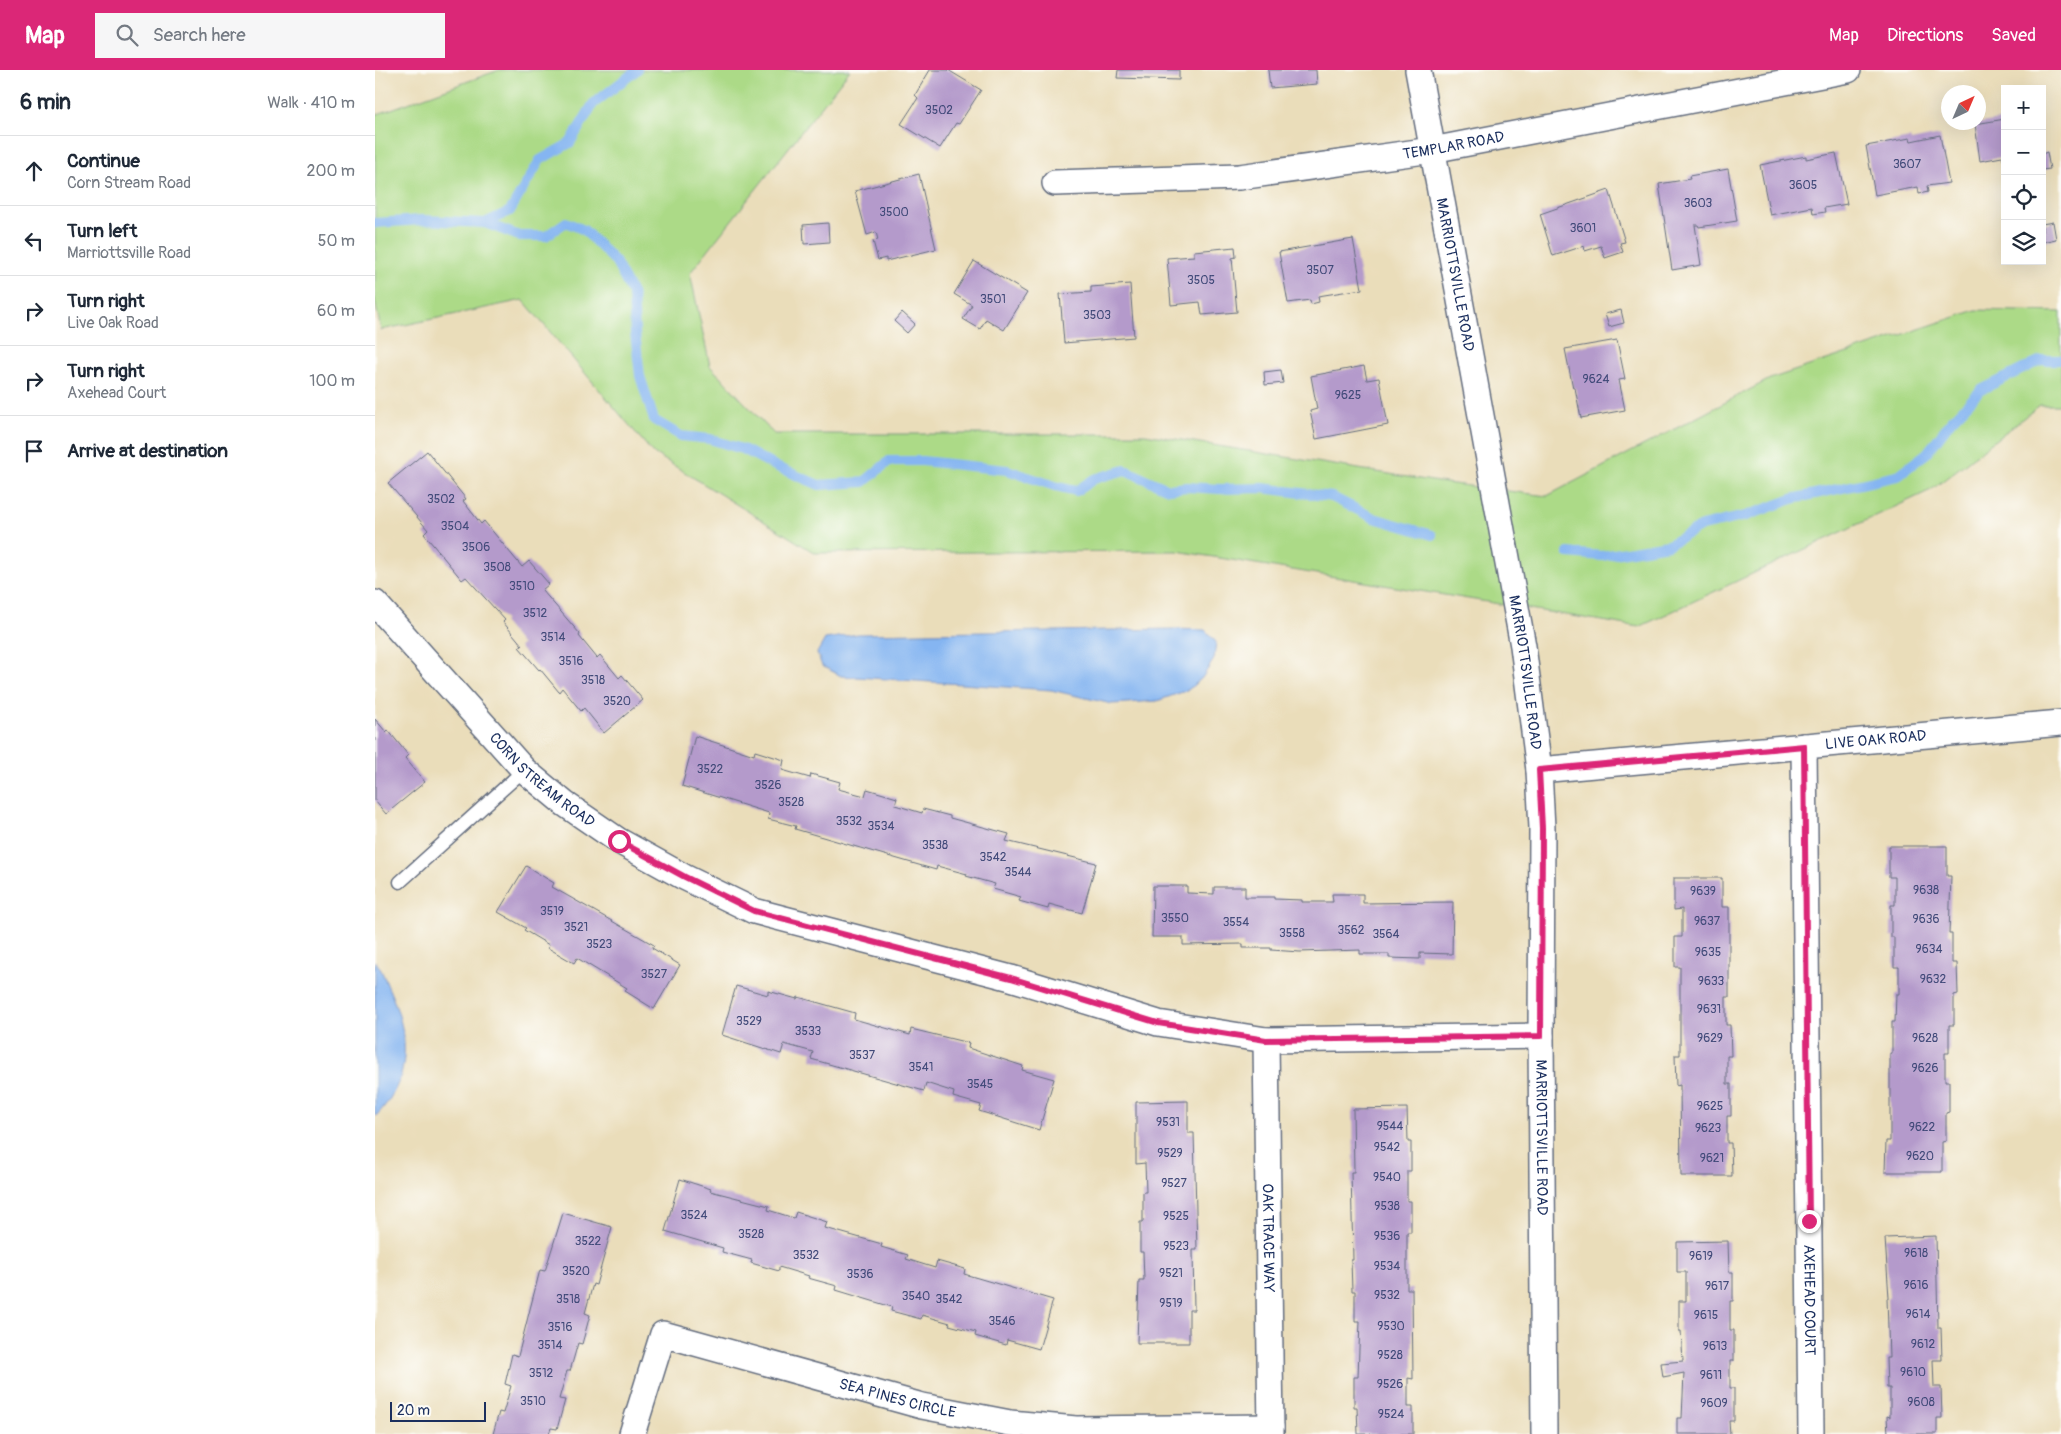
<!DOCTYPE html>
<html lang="en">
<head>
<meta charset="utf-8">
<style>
	:root { --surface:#fff; --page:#f6f6f7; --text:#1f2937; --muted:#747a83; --line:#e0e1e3; --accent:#db2777 }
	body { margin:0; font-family:Pangolin,sans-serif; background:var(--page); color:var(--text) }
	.controls { position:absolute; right:15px; top:15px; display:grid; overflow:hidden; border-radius:0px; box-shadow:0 5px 20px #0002 }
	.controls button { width:45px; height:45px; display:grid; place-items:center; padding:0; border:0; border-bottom:1px solid var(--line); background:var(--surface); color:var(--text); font:25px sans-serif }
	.compass { position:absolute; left:1566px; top:15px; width:45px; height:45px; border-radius:50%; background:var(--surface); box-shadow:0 5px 20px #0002; rotate:44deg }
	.scale { position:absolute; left:15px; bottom:12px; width:96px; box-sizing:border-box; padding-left:5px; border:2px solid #1b2f5e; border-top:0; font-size:14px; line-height:18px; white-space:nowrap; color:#1b2f5e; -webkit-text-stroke:4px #fdfcf7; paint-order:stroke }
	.stop { position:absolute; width:15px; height:15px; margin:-11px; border:4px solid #db2777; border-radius:50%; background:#fff }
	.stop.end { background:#db2777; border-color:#fff; box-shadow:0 1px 5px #0008 }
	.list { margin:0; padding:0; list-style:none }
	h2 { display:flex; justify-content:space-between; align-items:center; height:65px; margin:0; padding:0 20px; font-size:21px }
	h2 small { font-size:16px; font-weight:400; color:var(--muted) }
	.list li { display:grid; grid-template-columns:32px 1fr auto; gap:15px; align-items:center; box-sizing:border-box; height:70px; padding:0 20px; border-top:1px solid var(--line) }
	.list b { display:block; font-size:19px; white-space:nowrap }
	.list p { margin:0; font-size:16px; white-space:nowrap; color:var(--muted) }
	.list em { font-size:16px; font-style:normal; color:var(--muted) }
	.icon { flex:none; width:28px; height:28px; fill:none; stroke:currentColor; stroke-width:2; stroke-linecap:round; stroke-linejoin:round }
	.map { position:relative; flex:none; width:1686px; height:1364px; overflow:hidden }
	header { display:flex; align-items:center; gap:30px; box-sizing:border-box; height:70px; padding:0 25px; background:var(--accent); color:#fff }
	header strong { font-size:24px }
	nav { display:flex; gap:28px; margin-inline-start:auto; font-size:18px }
	.search { width:350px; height:45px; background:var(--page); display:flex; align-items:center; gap:12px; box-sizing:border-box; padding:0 18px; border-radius:0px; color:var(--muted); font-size:19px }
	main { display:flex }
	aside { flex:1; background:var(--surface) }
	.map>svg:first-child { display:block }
	.green { fill:#acda87; stroke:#648472 }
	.water { fill:#85b5f1; stroke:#5072a8 }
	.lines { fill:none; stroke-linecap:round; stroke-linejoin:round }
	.stream { stroke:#85b5f1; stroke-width:10 }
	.building { fill:#b49acb }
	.service-casing { stroke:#636c7e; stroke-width:15 }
	.minor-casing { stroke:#636c7e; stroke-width:28 }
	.service { stroke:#fff; stroke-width:12 }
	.minor { stroke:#fff; stroke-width:25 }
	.route { stroke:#db2777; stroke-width:6 }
	.labels { text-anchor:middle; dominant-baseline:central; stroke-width:4; stroke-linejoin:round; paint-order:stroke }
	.number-label { font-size:12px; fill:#414a79 }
	.street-label { font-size:15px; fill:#1b2f5e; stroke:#fdfcf7 }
</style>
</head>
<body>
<header>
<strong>Map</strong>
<div class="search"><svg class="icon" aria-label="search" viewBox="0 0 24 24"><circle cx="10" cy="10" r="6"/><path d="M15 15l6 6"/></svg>Search here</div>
<nav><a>Map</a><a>Directions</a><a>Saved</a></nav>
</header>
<main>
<aside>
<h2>6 min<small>Walk · 410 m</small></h2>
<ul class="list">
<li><svg class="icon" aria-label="ahead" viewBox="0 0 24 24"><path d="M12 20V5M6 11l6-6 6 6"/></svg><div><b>Continue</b><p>Corn Stream Road</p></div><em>200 m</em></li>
<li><svg class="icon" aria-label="left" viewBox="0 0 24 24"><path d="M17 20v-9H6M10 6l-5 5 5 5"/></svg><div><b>Turn left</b><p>Marriottsville Road</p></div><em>50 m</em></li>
<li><svg class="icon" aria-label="right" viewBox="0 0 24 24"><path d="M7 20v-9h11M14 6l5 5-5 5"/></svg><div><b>Turn right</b><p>Live Oak Road</p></div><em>60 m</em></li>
<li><svg class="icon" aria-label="right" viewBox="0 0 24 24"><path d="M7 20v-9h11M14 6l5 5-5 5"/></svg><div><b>Turn right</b><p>Axehead Court</p></div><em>100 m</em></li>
<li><svg class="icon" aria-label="arrive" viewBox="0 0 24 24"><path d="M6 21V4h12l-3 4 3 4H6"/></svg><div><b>Arrive at destination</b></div></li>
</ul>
</aside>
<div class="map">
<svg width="1686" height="1364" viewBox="0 0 1686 1364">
	<rect width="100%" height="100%" fill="#fdfcf7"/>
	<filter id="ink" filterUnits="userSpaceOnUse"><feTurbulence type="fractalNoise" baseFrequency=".02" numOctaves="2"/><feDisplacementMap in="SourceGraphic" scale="10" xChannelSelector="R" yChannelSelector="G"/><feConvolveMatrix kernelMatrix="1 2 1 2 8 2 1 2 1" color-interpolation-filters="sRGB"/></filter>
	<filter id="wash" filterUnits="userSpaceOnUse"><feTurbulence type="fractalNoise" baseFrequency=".0096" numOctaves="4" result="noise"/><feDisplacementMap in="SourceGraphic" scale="20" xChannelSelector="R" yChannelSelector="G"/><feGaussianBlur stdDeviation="1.12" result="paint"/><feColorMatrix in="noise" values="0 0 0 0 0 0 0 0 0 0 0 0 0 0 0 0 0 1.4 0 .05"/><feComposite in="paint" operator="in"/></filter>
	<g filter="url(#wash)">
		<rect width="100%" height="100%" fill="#eaddba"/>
		<!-- green -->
		<polygon class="green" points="124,0 475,0 315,203 335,296 399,364 770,364 1063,412 1172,426 1395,309 1601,240 1686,242 1686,335 1665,335 1556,420 1264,557 802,481 440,483 277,382 148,230 6,260 0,231 0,45"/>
		<!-- water -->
		<g class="water">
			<polygon points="799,559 830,560 841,572 839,589 827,608 813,620 782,631 737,634 676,620 466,606 447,596 442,583 450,569 483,564"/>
			<path d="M0 891C7 899 10 910 14 919 35 966 38 1008 0 1047Z"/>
		</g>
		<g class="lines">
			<!-- stream -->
			<g class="stream">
				<polyline points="0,153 47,150 110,153 135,141 165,90 195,73 218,34 262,0"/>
				<polyline points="110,153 144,166 171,166 191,152 209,160 240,191 258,225 260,263 265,306 279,350 306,366 335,369 370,380 402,397 444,415 489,412 514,391 547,391 632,400 680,416 701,421 719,409 750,400 793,419 812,417 845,419 888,418 957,427 999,448 1057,465"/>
				<polyline points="1193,483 1227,486 1293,475 1327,456 1371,446 1417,429 1522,406 1552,383 1576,351 1606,320 1666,290 1686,290"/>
			</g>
		</g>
		<g id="blocks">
			<!-- building -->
			<g class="building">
				<polygon points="555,0 573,0 606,20 584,54 581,53 565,78 526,54 543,28 540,25"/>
				<polygon points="743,0 804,0 804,10 742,8"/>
				<polygon points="893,0 941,0 942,14 895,18"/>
				<polygon points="1630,49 1630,95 1627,87 1605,91 1600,54"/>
				<polygon points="1565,65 1574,113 1552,116 1553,122 1544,124 1543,117 1500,125 1491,76 1535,68 1536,71"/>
				<polygon points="1672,82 1675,99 1667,100 1667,84"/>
				<polygon points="1461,83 1472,134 1449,138 1450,142 1438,144 1437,137 1395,145 1385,95 1431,86 1431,89"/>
				<polygon points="1353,99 1362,151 1324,157 1323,155 1320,155 1326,195 1297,200 1284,114 1315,109 1314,106"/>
				<polygon points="544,104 561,179 511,191 511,188 503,190 498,171 503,170 501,162 492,165 480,121"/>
				<polygon points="1234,120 1250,172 1245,173 1248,182 1230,188 1226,176 1210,181 1209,176 1178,186 1165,144"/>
				<polygon points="1678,152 1681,169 1667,172 1667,154"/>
				<polygon points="453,153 454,172 429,174 428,155"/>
				<polygon points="978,169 987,219 943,226 944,232 936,234 935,230 913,233 904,182"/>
				<polygon points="860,177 861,187 857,188 862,242 827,245 825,232 796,235 792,188 819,186 819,181"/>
				<polygon points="599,191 652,223 629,260 611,249 605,259 588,249 597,235 579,224"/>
				<polygon points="755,214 759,267 689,273 685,224 716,222 716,217"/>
				<polygon points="1246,240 1249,253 1234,257 1230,244"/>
				<polygon points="527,242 540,254 532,263 519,251"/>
				<polygon points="1242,270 1250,309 1244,310 1250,340 1206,348 1200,318 1198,318 1190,279"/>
				<polygon points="989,296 992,310 1004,308 1013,355 941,369 935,341 942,339 936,306"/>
				<polygon points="906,300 908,313 890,315 889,302"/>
				<polygon points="52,381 91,429 88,431 106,454 109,451 147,497 154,491 174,514 167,520 205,564 204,566 222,588 225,585 244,608 247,605 268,630 229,663 209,638 206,641 187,618 184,622 165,599 164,600 144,577 147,575 128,552 130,550 91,507 87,510 49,464 53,460 13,413"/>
				<polygon points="0,649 11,662 13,660 33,685 30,688 50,712 11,744 0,731"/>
				<polygon points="320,666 379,685 380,681 409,690 407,700 435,708 436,704 465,712 463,719 490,726 492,719 522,728 520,735 547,743 548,739 575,746 575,748 634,764 631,771 721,793 707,843 674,834 673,839 644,831 646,827 618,819 620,814 591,806 592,804 562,796 561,800 420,759 421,756 393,749 394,743 307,716"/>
				<polygon points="1514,776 1572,776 1572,806 1576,806 1574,864 1577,864 1577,893 1582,893 1583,924 1579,925 1579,955 1574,955 1574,983 1570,983 1570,1011 1574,1011 1574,1042 1571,1043 1571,1071 1567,1072 1567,1102 1510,1102 1511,1071 1515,1071 1515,983 1517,983 1517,952 1520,952 1521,924 1524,924 1524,897 1519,897 1519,867 1516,867 1516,835 1520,835 1520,807 1514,807"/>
				<polygon points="151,796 179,813 177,817 279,875 277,878 305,895 279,939 250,921 252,918 202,888 199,893 173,878 174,875 149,860 151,858 123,842"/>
				<polygon points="1299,808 1347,808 1347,837 1354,837 1354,927 1351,927 1351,955 1355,955 1356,986 1352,986 1352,1014 1356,1014 1356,1046 1352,1046 1352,1073 1356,1073 1357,1106 1306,1106 1305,1015 1301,1016 1300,985 1305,985 1305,897 1300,897 1300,867 1307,867 1307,839 1299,840"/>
				<polygon points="778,816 812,816 812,823 839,824 839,817 870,817 870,827 899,827 899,829 927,830 927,832 958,832 957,824 988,824 988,833 1078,832 1077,884 1045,883 1045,889 1014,888 1014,884 985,884 985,880 925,882 896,880 896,878 868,878 868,874 808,875 808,867 777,867"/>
				<polygon points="361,916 393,925 393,921 422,929 423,927 480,943 479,949 535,965 536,959 594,973 593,978 648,996 647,1000 679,1009 664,1060 604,1041 606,1035 578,1027 579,1022 551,1013 549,1021 436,989 438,982 409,974 406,984 347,965"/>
				<polygon points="813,1031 813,1063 819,1063 822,1180 818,1180 819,1240 814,1240 814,1273 762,1273 764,1210 769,1210 768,1182 765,1182 765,1152 768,1152 768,1122 771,1122 770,1093 761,1094 761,1032"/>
				<polygon points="1032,1038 1033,1072 1036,1072 1036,1101 1032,1101 1032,1131 1036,1131 1036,1162 1032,1162 1032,1219 1037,1219 1038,1309 1033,1308 1033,1337 1038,1337 1038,1364 983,1364 982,1337 979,1337 979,1307 983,1307 985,1251 980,1251 980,1221 977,1221 976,1190 978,1190 976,1102 979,1102 978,1039"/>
				<polygon points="305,1109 336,1119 335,1121 394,1136 393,1140 419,1148 421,1142 452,1152 450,1158 507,1174 506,1177 533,1185 531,1189 560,1198 562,1191 590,1199 589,1204 678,1230 664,1279 632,1270 631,1275 600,1266 601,1262 574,1255 575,1253 547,1245 546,1249 516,1241 517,1237 461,1220 462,1216 433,1208 434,1206 404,1197 404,1201 376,1193 377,1190 347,1182 348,1178 290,1161"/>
				<polygon points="188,1143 237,1157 221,1215 218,1214 210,1243 215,1245 207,1274 203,1273 195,1301 192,1301 184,1329 190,1330 182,1359 176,1358 174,1364 118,1364 124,1342 128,1343 136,1316 130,1314 137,1284 143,1286 165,1200 170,1201"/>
				<polygon points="1561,1166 1563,1258 1566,1258 1567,1290 1558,1290 1559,1317 1566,1317 1567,1348 1562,1348 1562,1364 1513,1364 1512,1346 1515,1347 1515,1318 1512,1318 1511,1288 1514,1288 1512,1228 1514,1228 1510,1168"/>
				<polygon points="1353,1171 1354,1202 1358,1202 1358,1231 1355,1231 1355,1260 1359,1260 1359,1291 1355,1291 1355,1318 1359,1318 1359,1351 1354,1351 1355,1364 1302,1364 1302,1348 1307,1348 1309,1303 1288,1307 1286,1293 1308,1291 1306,1261 1304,1261 1304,1231 1311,1231 1311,1202 1302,1202 1302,1172"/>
			</g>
		</g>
	</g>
	<g filter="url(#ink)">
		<use href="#blocks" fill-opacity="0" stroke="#636c7e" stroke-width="1"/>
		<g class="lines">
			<!-- service casing -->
			<g class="service-casing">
				<polyline id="service" points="25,812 149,700"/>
			</g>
			<!-- minor casing -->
			<g class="minor-casing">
				<g id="minor">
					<path id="s1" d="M1043 0 1148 576 1164 700 1167 758 1166 966 1169 1364"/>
					<path id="s2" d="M680 113 864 107 1057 80 1473 0"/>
					<path id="s3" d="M0 533 149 700 190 734 244 771 309 807 379 841 636 908 783 953 891 970 1166 966"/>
					<path id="s4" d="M1429 676 1436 1364"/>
					<path id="s5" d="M1164 700 1686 653"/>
					<path id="s6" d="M891 970 896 1364"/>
					<path id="s7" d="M257 1364 288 1264 547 1336 635 1353 701 1359 896 1357"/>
				</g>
			</g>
			<!-- service -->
			<use href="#service" class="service"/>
			<!-- minor -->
			<use href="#minor" class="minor"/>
		</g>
	</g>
	<g class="lines" filter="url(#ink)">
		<!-- route -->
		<polyline class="route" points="244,771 310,807 379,841 636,908 783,953 891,970 1166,966 1167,758 1164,700 1429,676 1434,1151"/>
	</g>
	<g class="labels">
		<!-- number labels -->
		<g class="number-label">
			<text x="564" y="40">3502</text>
			<text x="1532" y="94">3607</text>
			<text x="1428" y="115">3605</text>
			<text x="1323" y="133">3603</text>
			<text x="519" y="142">3500</text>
			<text x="1208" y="158">3601</text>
			<text x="945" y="200">3507</text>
			<text x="826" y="210">3505</text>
			<text x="618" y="229">3501</text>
			<text x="722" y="245">3503</text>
			<text x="1221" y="309">9624</text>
			<text x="973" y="325">9625</text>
			<text x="66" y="429">3502</text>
			<text x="80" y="456">3504</text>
			<text x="101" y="477">3506</text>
			<text x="122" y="497">3508</text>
			<text x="147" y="516">3510</text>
			<text x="160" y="543">3512</text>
			<text x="178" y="567">3514</text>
			<text x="196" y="591">3516</text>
			<text x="218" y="610">3518</text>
			<text x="242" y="631">3520</text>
			<text x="335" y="699">3522</text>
			<text x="393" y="715">3526</text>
			<text x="416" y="732">3528</text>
			<text x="474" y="751">3532</text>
			<text x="506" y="756">3534</text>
			<text x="560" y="775">3538</text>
			<text x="618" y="787">3542</text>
			<text x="643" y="802">3544</text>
			<text x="1551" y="820">9638</text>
			<text x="1328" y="821">9639</text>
			<text x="177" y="841">3519</text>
			<text x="800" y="848">3550</text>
			<text x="1551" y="849">9636</text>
			<text x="1332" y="851">9637</text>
			<text x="861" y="852">3554</text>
			<text x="201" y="857">3521</text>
			<text x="976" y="860">3562</text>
			<text x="917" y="863">3558</text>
			<text x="1011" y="864">3564</text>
			<text x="224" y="874">3523</text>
			<text x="1554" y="879">9634</text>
			<text x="1333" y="882">9635</text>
			<text x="279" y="904">3527</text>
			<text x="1558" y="909">9632</text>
			<text x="1336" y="911">9633</text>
			<text x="1334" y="939">9631</text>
			<text x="374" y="951">3529</text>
			<text x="433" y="961">3533</text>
			<text x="1335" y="968">9629</text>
			<text x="1550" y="968">9628</text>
			<text x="487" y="985">3537</text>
			<text x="546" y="997">3541</text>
			<text x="1550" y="998">9626</text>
			<text x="605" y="1014">3545</text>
			<text x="1335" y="1036">9625</text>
			<text x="793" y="1052">9531</text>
			<text x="1015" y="1056">9544</text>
			<text x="1547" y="1057">9622</text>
			<text x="1333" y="1058">9623</text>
			<text x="1012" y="1077">9542</text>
			<text x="795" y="1083">9529</text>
			<text x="1545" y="1086">9620</text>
			<text x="1337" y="1088">9621</text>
			<text x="1012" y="1107">9540</text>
			<text x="799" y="1113">9527</text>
			<text x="1012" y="1136">9538</text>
			<text x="319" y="1145">3524</text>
			<text x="801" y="1146">9525</text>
			<text x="376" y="1164">3528</text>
			<text x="1012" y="1166">9536</text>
			<text x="213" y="1171">3522</text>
			<text x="801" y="1176">9523</text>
			<text x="1541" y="1183">9618</text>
			<text x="431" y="1185">3532</text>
			<text x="1326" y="1186">9619</text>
			<text x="1012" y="1196">9534</text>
			<text x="201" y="1201">3520</text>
			<text x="796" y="1203">9521</text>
			<text x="485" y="1204">3536</text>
			<text x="1541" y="1215">9616</text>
			<text x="1342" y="1216">9617</text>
			<text x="1012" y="1225">9532</text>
			<text x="541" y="1226">3540</text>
			<text x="193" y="1229">3518</text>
			<text x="574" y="1229">3542</text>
			<text x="796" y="1233">9519</text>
			<text x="1543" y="1244">9614</text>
			<text x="1331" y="1245">9615</text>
			<text x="627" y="1251">3546</text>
			<text x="1016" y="1256">9530</text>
			<text x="185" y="1257">3516</text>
			<text x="1548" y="1274">9612</text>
			<text x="175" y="1275">3514</text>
			<text x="1340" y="1276">9613</text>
			<text x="1015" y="1285">9528</text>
			<text x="1538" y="1302">9610</text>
			<text x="166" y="1303">3512</text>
			<text x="1336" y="1305">9611</text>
			<text x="1015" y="1314">9526</text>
			<text x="158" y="1331">3510</text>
			<text x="1546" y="1332">9608</text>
			<text x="1339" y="1333">9609</text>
			<text x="1016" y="1344">9524</text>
		</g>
		<!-- street labels -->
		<g class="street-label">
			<text stroke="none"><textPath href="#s2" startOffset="401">TEMPLAR ROAD</textPath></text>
			<text stroke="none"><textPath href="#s1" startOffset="208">MARRIOTTSVILLE ROAD</textPath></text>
			<text stroke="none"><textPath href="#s1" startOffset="612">MARRIOTTSVILLE ROAD</textPath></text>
			<text stroke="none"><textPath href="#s5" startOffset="338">LIVE OAK ROAD</textPath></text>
			<text stroke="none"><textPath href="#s3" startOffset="244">CORN STREAM ROAD</textPath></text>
			<text stroke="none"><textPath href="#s1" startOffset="1078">MARRIOTTSVILLE ROAD</textPath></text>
			<text stroke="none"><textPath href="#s6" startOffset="198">OAK TRACE WAY</textPath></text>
			<text stroke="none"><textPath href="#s4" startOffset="554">AXEHEAD COURT</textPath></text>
			<text stroke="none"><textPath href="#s7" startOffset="348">SEA PINES CIRCLE</textPath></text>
		</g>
	</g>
</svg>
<div class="controls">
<button>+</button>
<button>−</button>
<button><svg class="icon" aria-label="locate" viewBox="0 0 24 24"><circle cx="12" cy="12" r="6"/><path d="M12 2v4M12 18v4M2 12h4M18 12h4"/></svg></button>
<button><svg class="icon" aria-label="layers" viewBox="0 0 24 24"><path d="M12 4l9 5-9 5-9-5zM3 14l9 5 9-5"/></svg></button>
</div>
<svg class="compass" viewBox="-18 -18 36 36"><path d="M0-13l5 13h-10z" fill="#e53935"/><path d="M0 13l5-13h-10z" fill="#747a83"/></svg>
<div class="scale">20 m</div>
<div class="stop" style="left:244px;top:771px"></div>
<div class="stop end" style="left:1434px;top:1151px"></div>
</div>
</main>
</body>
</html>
